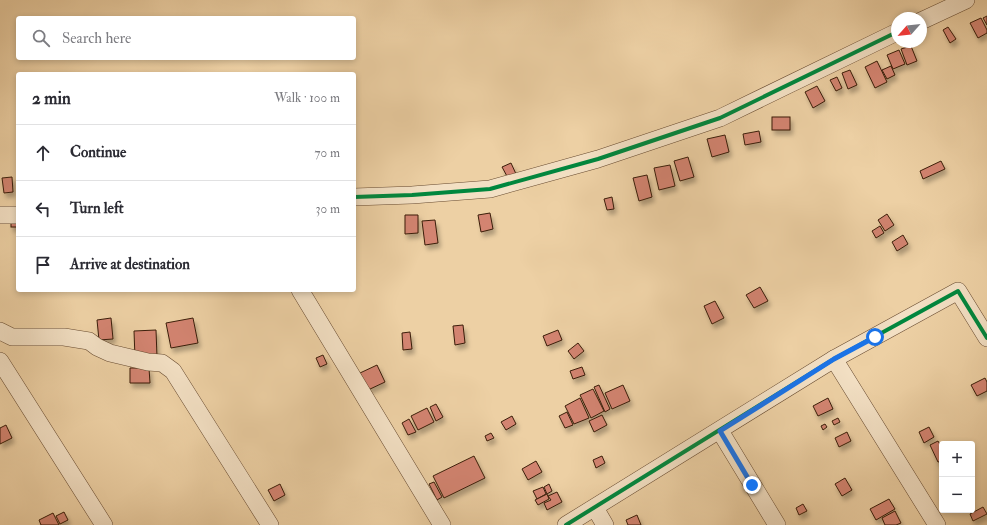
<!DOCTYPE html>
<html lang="en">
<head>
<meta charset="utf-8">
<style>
	:root { --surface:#fff; --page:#f7f7f7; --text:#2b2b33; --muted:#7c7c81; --line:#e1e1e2 }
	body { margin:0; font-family:"IM FELL Double Pica",serif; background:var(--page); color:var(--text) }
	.controls { position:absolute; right:12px; bottom:12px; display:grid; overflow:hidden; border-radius:4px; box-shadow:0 2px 6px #0003 }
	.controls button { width:36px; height:36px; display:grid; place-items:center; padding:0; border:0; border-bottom:1px solid var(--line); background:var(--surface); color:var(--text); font:20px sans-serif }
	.compass { position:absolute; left:891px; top:12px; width:36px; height:36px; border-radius:50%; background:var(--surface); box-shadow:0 2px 6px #0003; rotate:243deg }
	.stop { position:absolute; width:12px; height:12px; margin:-9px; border:3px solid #1a73e8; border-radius:50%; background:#fff }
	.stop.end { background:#1a73e8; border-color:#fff; box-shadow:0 1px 4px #0008 }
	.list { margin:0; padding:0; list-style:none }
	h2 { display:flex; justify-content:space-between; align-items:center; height:52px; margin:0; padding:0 16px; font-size:17px }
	h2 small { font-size:13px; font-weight:400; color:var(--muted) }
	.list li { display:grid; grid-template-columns:26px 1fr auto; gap:12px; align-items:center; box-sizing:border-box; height:56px; padding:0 16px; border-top:1px solid var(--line) }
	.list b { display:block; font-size:15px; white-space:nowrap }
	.list em { font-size:13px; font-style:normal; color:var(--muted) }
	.icon { flex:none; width:22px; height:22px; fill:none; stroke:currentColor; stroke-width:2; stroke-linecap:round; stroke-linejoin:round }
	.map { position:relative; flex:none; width:987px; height:525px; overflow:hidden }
	.search { position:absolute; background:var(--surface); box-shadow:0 2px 6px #0003; left:16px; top:16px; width:340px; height:44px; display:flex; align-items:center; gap:10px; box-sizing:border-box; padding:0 14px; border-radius:4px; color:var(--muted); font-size:15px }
	.panel { position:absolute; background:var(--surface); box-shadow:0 2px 6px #0003; left:16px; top:72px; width:340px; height:220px; border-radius:4px }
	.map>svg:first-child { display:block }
	.building { fill:#d38471; stroke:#3a1d09; filter:url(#shadow) }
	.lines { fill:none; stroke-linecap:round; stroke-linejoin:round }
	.minor-casing { stroke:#674a30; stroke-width:18 }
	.minor { stroke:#f3e0c4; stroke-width:17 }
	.cycleway-casing { stroke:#f3e0c4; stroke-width:6 }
	.cycleway { stroke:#00873e; stroke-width:4 }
	.route { stroke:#1a73e8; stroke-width:5 }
</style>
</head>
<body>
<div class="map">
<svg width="987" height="525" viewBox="0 0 987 525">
	<defs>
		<filter id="shadow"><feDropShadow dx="2.5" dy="4.5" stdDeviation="2" flood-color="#0004"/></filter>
	</defs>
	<rect width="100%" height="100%" fill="#edd0a4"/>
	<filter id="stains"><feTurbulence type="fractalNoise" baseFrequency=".005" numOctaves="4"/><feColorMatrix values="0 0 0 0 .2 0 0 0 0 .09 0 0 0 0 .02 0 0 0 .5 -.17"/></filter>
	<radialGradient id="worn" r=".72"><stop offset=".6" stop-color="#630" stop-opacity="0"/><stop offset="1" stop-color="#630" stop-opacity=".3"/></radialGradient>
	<!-- building -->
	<g class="building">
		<polygon points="987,16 987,25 983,18"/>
		<polygon points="981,18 987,30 987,33 978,38 970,23"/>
		<polygon points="948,27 956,39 950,43 943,30"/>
		<polygon points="911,46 917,61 907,65 901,49"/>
		<polygon points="899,50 905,64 893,69 887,55"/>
		<polygon points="877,61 887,82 875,88 865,67"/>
		<polygon points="891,66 895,75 887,79 882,70"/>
		<polygon points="850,70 857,85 848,89 842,73"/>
		<polygon points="837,77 842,88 836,91 830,80"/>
		<polygon points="817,86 825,101 813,108 805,92"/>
		<rect x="772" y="117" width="18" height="13"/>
		<polygon points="759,131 761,142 745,145 743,134"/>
		<polygon points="725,135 729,152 712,157 707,139"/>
		<polygon points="688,157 694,177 680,181 674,161"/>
		<polygon points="941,161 945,169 923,179 920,171"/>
		<polygon points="511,163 516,174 508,178 502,167"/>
		<polygon points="670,165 675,186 659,190 654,168"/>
		<polygon points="647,175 652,197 639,201 633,178"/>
		<polygon points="12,177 13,192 4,193 2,178"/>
		<polygon points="612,197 614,209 607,210 604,199"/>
		<polygon points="490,213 493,229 481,232 478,215"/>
		<polygon points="887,214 894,225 885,231 878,220"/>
		<polygon points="405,215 418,215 418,233 405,234"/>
		<rect x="11" y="219" width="7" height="8"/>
		<polygon points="435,220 438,243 425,245 422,221"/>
		<polygon points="880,226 884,233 876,238 872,231"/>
		<polygon points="903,235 908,244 897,251 892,242"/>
		<polygon points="760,287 768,301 754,308 746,295"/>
		<polygon points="715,301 724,318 712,324 704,306"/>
		<polygon points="111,318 113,339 99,340 97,320"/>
		<polygon points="193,318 198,343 171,348 166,323"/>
		<polygon points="463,325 465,343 455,345 453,326"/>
		<polygon points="156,330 157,357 135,358 134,331"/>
		<polygon points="558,330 562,340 547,346 543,336"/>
		<polygon points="410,332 412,349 403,350 402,333"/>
		<polygon points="578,343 584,351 574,359 568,351"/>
		<polygon points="323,355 327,364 320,367 316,358"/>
		<polygon points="377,365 385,382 368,390 360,373"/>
		<polygon points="582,367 585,375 573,379 570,371"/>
		<polygon points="130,368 149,368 150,383 130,383"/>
		<polygon points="985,378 987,382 987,391 977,396 971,385"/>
		<polygon points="599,385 610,409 605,412 594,387"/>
		<polygon points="623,385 630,401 612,409 605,393"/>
		<polygon points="593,389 604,411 591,418 580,395"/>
		<polygon points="580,398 589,418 574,424 565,406"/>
		<polygon points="828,398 833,409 818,416 813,406"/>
		<polygon points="436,404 443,417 436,421 430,407"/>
		<polygon points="427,408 434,422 418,430 411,416"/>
		<polygon points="567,412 573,425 565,428 559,416"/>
		<polygon points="602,415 607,425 594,432 589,421"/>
		<polygon points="512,416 516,424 506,430 501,422"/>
		<polygon points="838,418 840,422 834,425 832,421"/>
		<polygon points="409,419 416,432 408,435 402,423"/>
		<polygon points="825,424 827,427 823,430 821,426"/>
		<polygon points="6,425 12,438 0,444 0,428"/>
		<polygon points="929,427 934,437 924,443 919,432"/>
		<polygon points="847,432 851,441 839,447 835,438"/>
		<polygon points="491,433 494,438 487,441 485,436"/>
		<polygon points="938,441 942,448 942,461 938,462 930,445"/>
		<polygon points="474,456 485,478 444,498 433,476"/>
		<polygon points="602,456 605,463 596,468 593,460"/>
		<polygon points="536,461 542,472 528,480 522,469"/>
		<polygon points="845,478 852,490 842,496 835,484"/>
		<polygon points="434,482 442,497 437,500 429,484"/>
		<polygon points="280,484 285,495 274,501 268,490"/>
		<polygon points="549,484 552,491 547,494 544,487"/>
		<polygon points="543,487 546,494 537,499 533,491"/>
		<polygon points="557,492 562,502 547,510 544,503 551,500 548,496"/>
		<polygon points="547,494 549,499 538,505 535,500"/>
		<polygon points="889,499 895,509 876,520 870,509"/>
		<polygon points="803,504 807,511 799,515 796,508"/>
		<polygon points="983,507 987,514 973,521 970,514"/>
		<polygon points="895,511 901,523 896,525 885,525 882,518"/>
		<polygon points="64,512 68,520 60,524 56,516"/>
		<polygon points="53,513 59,525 41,525 39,520"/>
		<polygon points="637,515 641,525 628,525 626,520"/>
	</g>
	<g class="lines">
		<!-- minor casing -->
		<g class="minor-casing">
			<g id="minor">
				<polyline points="921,21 966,0"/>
				<polyline points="354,197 412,195 490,189 598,159 720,118 897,32"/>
				<polyline points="0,215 18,215"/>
				<polyline points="300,290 442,525"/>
				<polyline points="0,331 12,337 64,337 89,341 97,347 110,353 148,362 162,363 173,371 270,525"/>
				<polyline points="834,359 937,525"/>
				<polyline points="0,361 104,525"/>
				<polyline points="720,431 777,525"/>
				<polyline points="595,508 605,525"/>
				<polyline points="566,525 834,359 958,291 987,338"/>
			</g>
		</g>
		<!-- minor -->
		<use href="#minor" class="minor"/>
		<!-- cycleway casing -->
		<g class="cycleway-casing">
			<g id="cycleway">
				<polyline points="354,197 412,195 490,189 598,159 720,118 897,32"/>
				<polyline points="566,525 834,359 958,291 987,338"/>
			</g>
		</g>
		<!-- cycleway -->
		<use href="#cycleway" class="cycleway"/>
	</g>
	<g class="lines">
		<!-- route -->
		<polyline class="route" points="752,485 720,431 834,359 875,337"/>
	</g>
	<rect width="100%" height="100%" filter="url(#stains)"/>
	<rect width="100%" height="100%" fill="url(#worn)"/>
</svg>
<div class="controls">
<button>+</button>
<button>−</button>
</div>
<svg class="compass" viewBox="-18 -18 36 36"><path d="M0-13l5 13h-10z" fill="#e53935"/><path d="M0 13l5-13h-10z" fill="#7c7c81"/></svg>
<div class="stop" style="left:875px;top:337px"></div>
<div class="stop end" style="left:752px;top:485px"></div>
<div class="search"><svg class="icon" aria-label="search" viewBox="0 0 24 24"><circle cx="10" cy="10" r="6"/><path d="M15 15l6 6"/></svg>Search here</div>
<section class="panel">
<h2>2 min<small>Walk · 100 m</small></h2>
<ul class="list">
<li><svg class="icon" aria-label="ahead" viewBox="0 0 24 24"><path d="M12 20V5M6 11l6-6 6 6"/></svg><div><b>Continue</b></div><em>70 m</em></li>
<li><svg class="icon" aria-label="left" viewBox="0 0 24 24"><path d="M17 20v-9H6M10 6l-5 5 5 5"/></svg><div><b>Turn left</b></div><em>30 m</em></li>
<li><svg class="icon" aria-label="arrive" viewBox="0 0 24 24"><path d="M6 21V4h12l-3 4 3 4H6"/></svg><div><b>Arrive at destination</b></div></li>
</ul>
</section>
</div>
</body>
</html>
